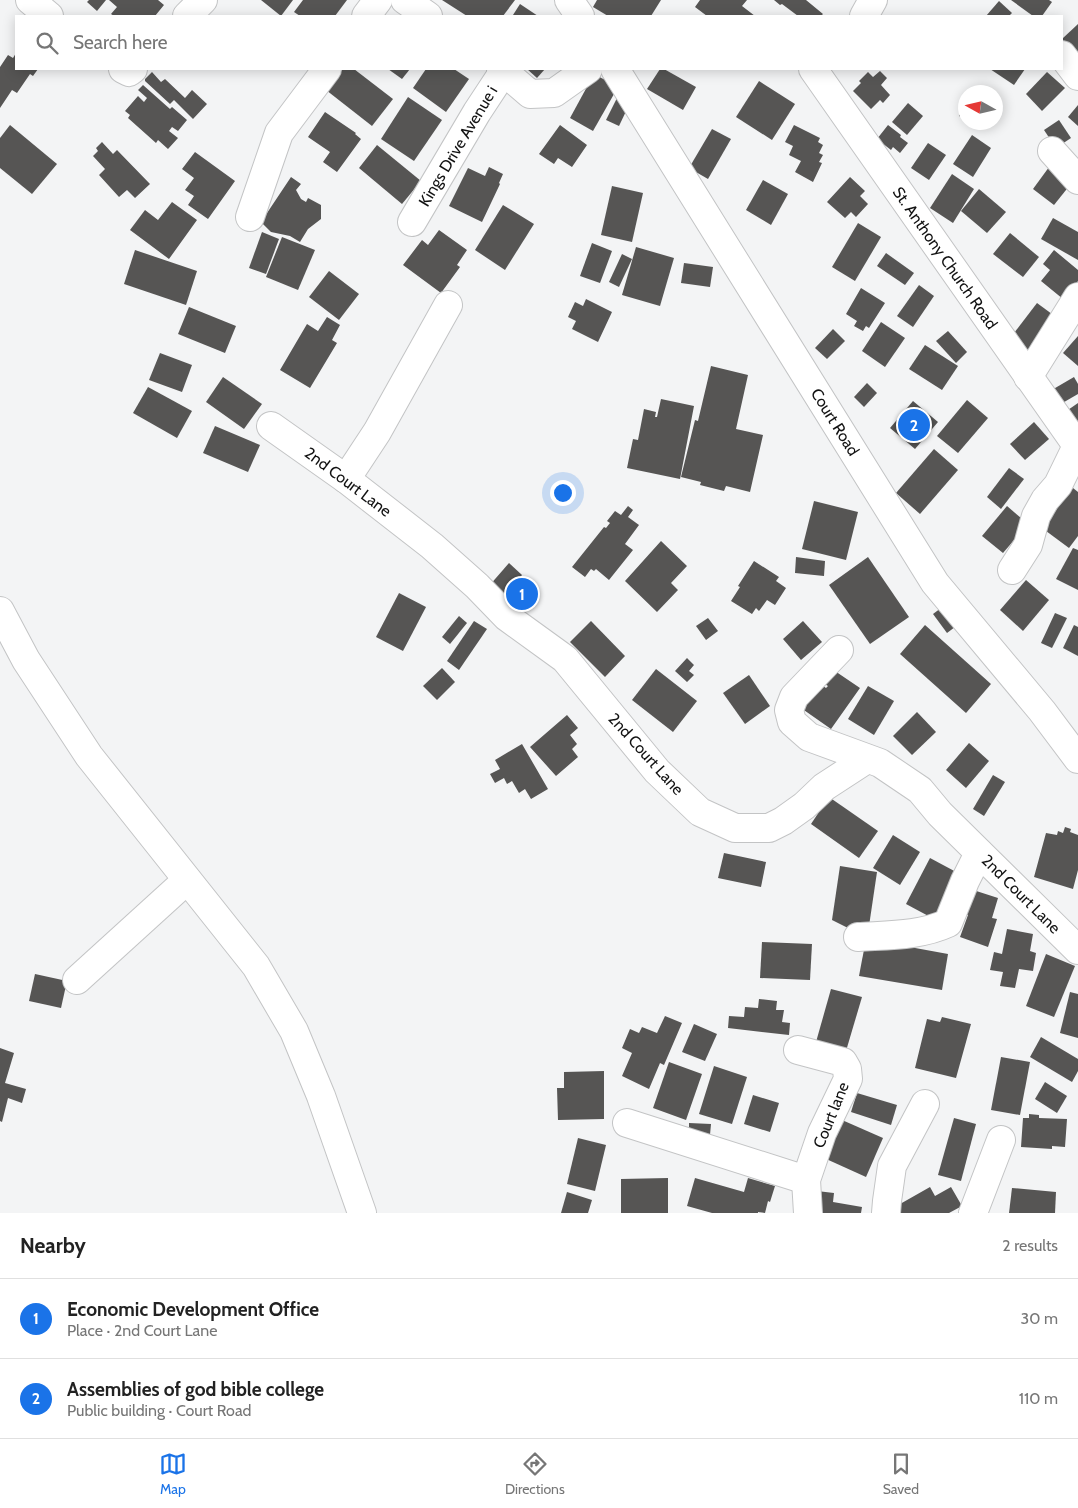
<!DOCTYPE html>
<html lang="en">
<head>
<meta charset="utf-8">
<style>
	:root { --surface:#fff; --page:#f6f6f6; --text:#222; --muted:#767676; --line:#e0e0e0; --accent:#1a73e8 }
	body { margin:0; font-family:Cabin,sans-serif; background:var(--page); color:var(--text) }
	.compass { position:absolute; left:958px; top:85px; width:45px; height:45px; border-radius:50%; background:var(--surface); box-shadow:0 2px 12px #0003; rotate:278deg }
	.you { position:absolute; left:562px; top:492px; width:18px; height:18px; margin:-12px; border:4px solid #fff; border-radius:50%; background:#1a73e8; box-shadow:0 0 0 8px #1a73e833 }
	.badge { display:grid; place-items:center; width:32px; height:32px; border-radius:50%; background:var(--accent); color:#fff; font-size:16px; font-weight:700 }
	.pin { position:absolute; translate:-50% -50%; border:2px solid #fff; box-shadow:0 1px 5px #0006 }
	.list { margin:0; padding:0; list-style:none }
	h2 { display:flex; justify-content:space-between; align-items:center; height:65px; margin:0; padding:0 20px; font-size:21px }
	h2 small { font-size:16px; font-weight:400; color:var(--muted) }
	.list li { display:grid; grid-template-columns:32px 1fr auto; gap:15px; align-items:center; box-sizing:border-box; height:80px; padding:0 20px; border-top:1px solid var(--line) }
	.list b { display:block; font-size:19px; white-space:nowrap }
	.list p { margin:0; font-size:16px; white-space:nowrap; color:var(--muted) }
	.list em { font-size:16px; font-style:normal; color:var(--muted) }
	.icon { flex:none; width:28px; height:28px; fill:none; stroke:currentColor; stroke-width:2; stroke-linecap:round; stroke-linejoin:round }
	.map { position:relative; flex:none; width:1078px; height:1213px; overflow:hidden }
	.search { position:absolute; background:var(--surface); box-shadow:0 2px 12px #0003; left:15px; right:15px; top:15px; height:55px; display:flex; align-items:center; gap:12px; box-sizing:border-box; padding:0 18px; border-radius:0px; color:var(--muted); font-size:19px }
	.sheet { height:225px; background:var(--surface) }
	nav { display:flex; justify-content:space-around; align-items:center; box-sizing:border-box; height:70px; border-top:1px solid var(--line); background:var(--surface); font-size:14px; color:var(--muted) }
	nav a { display:grid; justify-items:center; gap:2px }
	nav .on { color:var(--accent) }
	.map>svg:first-child { display:block }
	.building { fill:#565554 }
	.lines { fill:none; stroke-linecap:round; stroke-linejoin:round }
	.minor-casing { stroke:#c3c4c5; stroke-width:30 }
	.minor { stroke:#fff; stroke-width:28 }
	.labels { text-anchor:middle; dominant-baseline:central; stroke-width:5; stroke-linejoin:round; paint-order:stroke }
	.street-label { font-size:16px; fill:#121212; stroke:#fff }
</style>
</head>
<body>
<div class="map">
<svg width="1078" height="1213" viewBox="0 0 1078 1213">
	<rect width="100%" height="100%" fill="#f3f4f5"/>
	<!-- building -->
	<g class="building">
		<polygon points="89,0 106,0 97,11 87,2"/>
		<polygon points="109,0 158,0 164,5 155,16 114,16 111,14 117,7"/>
		<polygon points="261,0 293,0 281,16"/>
		<polygon points="303,0 347,0 335,16 300,16 294,12"/>
		<polygon points="442,0 515,0 503,16 467,16"/>
		<polygon points="597,0 661,0 651,16 608,16 593,7"/>
		<polygon points="700,0 747,0 742,6 755,16 707,16 695,7"/>
		<polygon points="774,0 806,0 823,14 821,16 798,16 782,4 780,5"/>
		<polygon points="1011,0 1049,0 1052,2 1042,16 1033,16"/>
		<polygon points="999,1 1012,13 1009,16 986,16"/>
		<polygon points="520,4 538,16 513,15"/>
		<polygon points="1078,24 1078,58 1062,41 1062,39"/>
		<polygon points="16,53 16,69 38,69 33,76 30,74 17,93 12,90 0,108 0,67 8,55 13,58"/>
		<polygon points="343,69 354,69 393,99 372,126 326,90"/>
		<polygon points="388,69 410,69 402,79"/>
		<polygon points="426,69 454,69 469,79 446,112 413,88"/>
		<polygon points="527,69 545,69 537,78"/>
		<polygon points="660,69 664,69 696,87 683,110 647,89"/>
		<polygon points="990,69 1025,69 1014,85"/>
		<polygon points="880,71 887,78 881,85 890,95 883,103 880,100 871,109 853,91 861,83 859,81 868,72 873,77"/>
		<polygon points="152,72 161,82 165,79 185,98 192,90 207,104 193,119 174,100 170,104 145,81 145,79"/>
		<polygon points="1047,72 1065,88 1042,111 1026,94"/>
		<polygon points="594,74 618,87 593,131 570,118"/>
		<polygon points="759,81 795,104 772,140 736,117"/>
		<polygon points="143,85 170,109 172,107 187,120 178,131 172,127 169,131 178,138 168,149 158,140 156,143 128,118 130,115 125,111 138,96 144,102 147,98 138,90"/>
		<polygon points="408,97 442,120 414,161 381,139"/>
		<polygon points="617,98 629,105 619,126 606,120"/>
		<polygon points="966,102 966,119 959,116"/>
		<polygon points="908,103 923,116 907,135 892,122"/>
		<polygon points="1078,105 1078,126 1068,117"/>
		<polygon points="325,112 356,133 355,134 361,139 337,172 323,162 330,152 308,137"/>
		<polygon points="1059,120 1071,138 1056,148 1044,130"/>
		<polygon points="10,125 57,164 32,194 0,168 0,138"/>
		<polygon points="560,125 587,145 572,167 558,158 554,164 539,154"/>
		<polygon points="794,125 820,138 818,142 823,145 819,153 823,155 819,162 822,163 813,182 795,172 801,161 789,155 793,146 785,142"/>
		<polygon points="888,125 901,135 900,137 908,143 900,153 893,147 891,150 877,139"/>
		<polygon points="712,129 731,139 708,179 689,168"/>
		<polygon points="972,135 991,148 973,177 953,164"/>
		<polygon points="102,142 113,154 117,150 150,184 135,198 127,190 119,197 99,175 105,169 93,156 98,151 96,148"/>
		<polygon points="928,143 946,155 929,180 911,168"/>
		<polygon points="377,145 421,181 402,204 359,168"/>
		<polygon points="195,152 235,181 208,219 188,205 194,196 185,190 194,178 182,169"/>
		<polygon points="1052,163 1074,180 1054,205 1033,189"/>
		<polygon points="489,167 503,174 499,183 500,184 482,222 449,206 468,168 485,176"/>
		<polygon points="952,174 974,189 953,223 930,208"/>
		<polygon points="291,177 301,184 296,190 301,199 306,202 308,198 321,205 321,219 308,229 300,242 290,236 271,232 261,222"/>
		<polygon points="850,177 865,191 860,196 868,204 856,217 851,212 845,218 827,202"/>
		<polygon points="763,180 788,194 771,225 746,210"/>
		<polygon points="612,186 643,193 632,242 601,235"/>
		<polygon points="979,189 1006,212 987,233 961,211"/>
		<polygon points="172,202 197,220 169,259 130,230 145,210 158,220"/>
		<polygon points="503,205 534,224 505,270 475,250"/>
		<polygon points="1053,218 1078,232 1078,260 1041,239"/>
		<polygon points="858,223 881,237 855,281 832,267"/>
		<polygon points="439,230 467,250 457,265 460,267 441,293 403,265 422,240 428,245"/>
		<polygon points="262,232 279,239 266,274 249,268"/>
		<polygon points="1010,233 1039,257 1023,277 993,254"/>
		<polygon points="282,237 315,250 298,290 266,277"/>
		<polygon points="592,243 612,251 600,283 580,276"/>
		<polygon points="636,247 674,258 660,306 622,295"/>
		<polygon points="135,250 197,271 186,305 124,284"/>
		<polygon points="1054,250 1078,270 1078,281 1063,299 1041,281 1050,270 1043,264"/>
		<polygon points="886,253 914,273 905,285 877,266"/>
		<polygon points="622,254 632,259 619,287 609,282"/>
		<polygon points="684,263 713,267 710,287 681,283"/>
		<polygon points="329,271 359,294 339,320 309,297"/>
		<polygon points="919,285 934,296 913,327 897,316"/>
		<polygon points="861,288 885,303 869,328 866,326 863,331 854,326 857,321 846,314"/>
		<polygon points="586,299 612,312 598,342 572,329 576,321 568,317 575,302 583,306"/>
		<polygon points="1037,303 1056,317 1030,351 1011,337"/>
		<polygon points="189,307 236,326 225,353 178,334"/>
		<polygon points="327,317 340,325 332,340 337,343 310,388 280,370 307,324 318,331"/>
		<polygon points="881,322 905,338 885,367 862,351"/>
		<polygon points="833,329 845,341 827,359 815,348"/>
		<polygon points="948,331 967,352 956,363 936,341"/>
		<polygon points="1078,336 1078,366 1063,353"/>
		<polygon points="925,345 958,366 942,390 909,369"/>
		<polygon points="160,353 192,365 182,392 149,380"/>
		<polygon points="711,366 748,375 736,429 763,435 750,492 726,486 724,491 700,485 701,482 681,477 695,420 698,421"/>
		<polygon points="223,377 262,404 244,429 206,402"/>
		<polygon points="1074,377 1078,384 1078,394 1059,405 1050,391"/>
		<polygon points="867,383 877,393 864,407 854,397"/>
		<polygon points="148,387 192,411 177,438 133,413"/>
		<polygon points="661,399 694,406 680,479 627,468 633,439 638,440 644,409 656,412 655,417 657,417"/>
		<polygon points="967,400 988,418 958,453 937,436"/>
		<polygon points="913,401 938,422 915,449 890,428"/>
		<polygon points="1078,403 1078,425 1065,412"/>
		<polygon points="1034,422 1049,439 1025,460 1010,444"/>
		<polygon points="215,426 260,445 248,472 203,453"/>
		<polygon points="934,449 958,470 920,514 896,493"/>
		<polygon points="1009,468 1024,479 1001,509 987,497"/>
		<polygon points="1073,488 1078,492 1078,536 1069,548 1042,528"/>
		<polygon points="814,501 858,512 846,560 802,549"/>
		<polygon points="628,506 633,510 628,517 639,525 625,544 633,550 609,580 596,569 594,571 591,569 585,577 572,567 604,527 606,528 610,523 607,521 615,511 621,515"/>
		<polygon points="1007,506 1028,524 1003,553 982,536"/>
		<polygon points="661,541 687,566 671,583 678,590 657,612 625,581"/>
		<polygon points="1073,548 1078,550 1078,590 1056,579"/>
		<polygon points="796,557 825,561 824,576 795,573"/>
		<polygon points="868,557 909,617 870,644 829,585"/>
		<polygon points="754,561 779,577 776,581 786,588 775,605 767,600 759,611 756,608 752,614 731,601 740,587 738,586"/>
		<polygon points="509,563 522,575 503,598 489,586"/>
		<polygon points="524,579 536,591 519,609 507,597"/>
		<polygon points="1026,580 1049,600 1023,631 1000,610"/>
		<polygon points="399,593 426,607 403,651 376,637"/>
		<polygon points="945,605 959,624 947,633 933,614"/>
		<polygon points="1055,613 1067,618 1052,648 1041,643"/>
		<polygon points="459,616 467,623 450,644 442,637"/>
		<polygon points="708,618 718,631 706,640 696,626"/>
		<polygon points="474,621 487,629 459,670 447,661"/>
		<polygon points="591,621 625,656 605,677 570,642"/>
		<polygon points="803,621 822,642 801,660 783,639"/>
		<polygon points="925,625 991,684 966,713 900,654"/>
		<polygon points="1074,625 1078,627 1078,656 1063,648"/>
		<polygon points="687,658 694,665 689,671 694,675 687,682 675,671"/>
		<polygon points="829,667 860,688 831,729 801,708 819,683 826,688 828,686 820,681"/>
		<polygon points="442,668 455,682 437,700 423,686"/>
		<polygon points="656,669 697,701 673,732 632,700"/>
		<polygon points="749,675 770,706 745,724 723,693"/>
		<polygon points="868,686 894,701 874,735 848,719"/>
		<polygon points="917,712 936,732 912,755 893,736"/>
		<polygon points="567,715 578,728 570,735 577,744 572,749 578,757 556,776 530,747"/>
		<polygon points="969,743 989,761 966,788 946,770"/>
		<polygon points="522,744 548,789 531,799 525,789 519,793 512,781 507,784 504,778 495,783 490,774 500,769 495,760"/>
		<polygon points="993,775 1005,782 984,816 973,809"/>
		<polygon points="829,797 878,831 859,858 811,824"/>
		<polygon points="1065,827 1071,829 1070,832 1078,835 1078,870 1073,889 1034,877 1046,833 1057,835 1058,831 1063,833"/>
		<polygon points="893,835 920,852 900,885 873,868"/>
		<polygon points="724,853 766,862 761,887 718,878"/>
		<polygon points="930,858 958,873 934,919 906,904"/>
		<polygon points="840,866 877,872 869,926 850,929 832,920"/>
		<polygon points="967,888 998,898 992,918 997,919 988,947 960,937 968,915 959,912"/>
		<polygon points="1007,929 1033,934 1030,951 1036,953 1033,971 1019,969 1015,988 1000,986 1003,972 990,970 994,952 1002,954"/>
		<polygon points="866,939 948,954 942,990 859,976"/>
		<polygon points="762,942 812,944 810,980 760,978"/>
		<polygon points="1046,954 1075,966 1054,1017 1026,1006"/>
		<polygon points="35,974 67,981 61,1008 29,1001"/>
		<polygon points="831,989 862,997 846,1051 816,1042"/>
		<polygon points="1070,992 1078,994 1078,1038 1060,1033"/>
		<polygon points="759,999 777,1001 776,1010 784,1010 782,1022 790,1023 789,1035 728,1028 729,1016 744,1017 745,1007 758,1008"/>
		<polygon points="665,1016 682,1023 664,1065 660,1063 649,1089 622,1076 632,1053 622,1048 630,1029 639,1033 642,1027 657,1033"/>
		<polygon points="942,1017 971,1024 956,1078 915,1068 927,1019 940,1022"/>
		<polygon points="694,1024 717,1034 705,1061 682,1052"/>
		<polygon points="1041,1037 1078,1059 1078,1071 1072,1082 1030,1057"/>
		<polygon points="0,1048 14,1053 5,1083 26,1089 22,1103 8,1098 2,1122 0,1121"/>
		<polygon points="1001,1057 1030,1062 1020,1115 991,1110"/>
		<polygon points="669,1062 702,1074 686,1120 653,1108"/>
		<polygon points="714,1066 747,1077 732,1124 699,1114"/>
		<polygon points="604,1071 604,1119 558,1120 557,1088 564,1088 564,1072"/>
		<polygon points="1045,1082 1067,1096 1057,1113 1035,1099"/>
		<polygon points="857,1093 897,1105 891,1125 851,1112"/>
		<polygon points="753,1095 779,1103 770,1132 744,1124"/>
		<polygon points="1029,1114 1039,1115 1039,1118 1067,1119 1065,1147 1052,1146 1052,1149 1021,1147 1023,1118 1029,1118"/>
		<polygon points="954,1118 976,1124 961,1181 938,1175"/>
		<polygon points="842,1120 883,1138 866,1177 824,1158"/>
		<polygon points="689,1123 711,1124 710,1135 689,1134"/>
		<polygon points="578,1138 606,1145 595,1191 567,1184"/>
		<polygon points="668,1178 668,1213 621,1213 621,1179"/>
		<polygon points="695,1178 744,1192 748,1178 775,1186 770,1202 768,1201 765,1213 758,1212 758,1213 712,1213 687,1206"/>
		<polygon points="930,1187 935,1196 951,1187 962,1206 949,1213 895,1213 893,1208"/>
		<polygon points="1012,1188 1056,1192 1055,1213 1009,1213"/>
		<polygon points="817,1191 834,1193 833,1202 862,1207 861,1213 818,1213"/>
		<polygon points="567,1192 592,1200 588,1213 561,1213"/>
	</g>
	<g class="lines">
		<!-- minor casing -->
		<g class="minor-casing">
			<g id="minor">
				<polyline points="30,0 49,16"/>
				<polyline points="405,0 428,16"/>
				<polyline points="569,0 580,16"/>
				<polyline points="187,16 203,0"/>
				<polyline points="366,16 378,0"/>
				<polyline points="864,16 873,0"/>
				<polyline points="1062,55 1078,76"/>
				<polyline points="123,69 129,72 133,69"/>
				<polyline points="501,69 530,94 554,93 588,69"/>
				<polyline points="615,69 935,583 1042,711 1078,759"/>
				<polyline points="813,69 1078,447"/>
				<polyline points="1052,151 1078,180"/>
				<polyline points="250,217 279,133 327,69"/>
				<polyline points="412,222 477,112 504,71"/>
				<polyline points="1028,377 1078,297"/>
				<polyline points="271,426 346,479 432,546 477,586 507,617 565,659 657,771 700,812 735,828 769,828 783,821 804,806 824,787 867,759"/>
				<polyline points="346,479 377,432 448,305"/>
				<polyline points="1012,570 1028,545 1036,516 1045,500 1058,485 1077,446"/>
				<polyline points="0,611 26,660 89,756 256,966 294,1031 321,1096 362,1213"/>
				<polyline points="839,650 794,697 789,710 792,722 809,737 880,763 920,790 940,814 1078,950"/>
				<path d="M858 937C888 935 920 936 948 923L965 881 979 853"/>
				<polyline points="77,980 187,880"/>
				<polyline points="798,1050 843,1062 847,1069 848,1079 822,1133 806,1180 808,1213"/>
				<polyline points="627,1123 806,1180"/>
				<polyline points="886,1213 887,1201 892,1166 925,1104"/>
				<polyline points="973,1213 1001,1140"/>
			</g>
		</g>
		<!-- minor -->
		<use href="#minor" class="minor"/>
	</g>
	<g class="labels">
		<!-- street labels -->
		<g class="street-label">
			<text transform="translate(458 146) rotate(-59)">Kings Drive Avenue i</text>
			<text transform="translate(945 258) rotate(55)">St. Anthony Church Road</text>
			<text transform="translate(835 422) rotate(58)">Court Road</text>
			<text transform="translate(348 482) rotate(37)">2nd Court Lane</text>
			<text transform="translate(646 754) rotate(48)">2nd Court Lane</text>
			<text transform="translate(1021 894) rotate(45)">2nd Court Lane</text>
			<text transform="translate(831 1115) rotate(-68)">Court lane</text>
		</g>
	</g>
</svg>
<svg class="compass" viewBox="-18 -18 36 36"><path d="M0-13l5 13h-10z" fill="#e53935"/><path d="M0 13l5-13h-10z" fill="#767676"/></svg>
<div class="you"></div>
<div class="pin badge" style="left:522px;top:594px">1</div>
<div class="pin badge" style="left:914px;top:425px">2</div>
<div class="search"><svg class="icon" aria-label="search" viewBox="0 0 24 24"><circle cx="10" cy="10" r="6"/><path d="M15 15l6 6"/></svg>Search here</div>
</div>
<section class="sheet">
<h2>Nearby<small>2 results</small></h2>
<ul class="list">
<li><span class="badge">1</span><div><b>Economic Development Office</b><p>Place · 2nd Court Lane</p></div><em>30 m</em></li>
<li><span class="badge">2</span><div><b>Assemblies of god bible college</b><p>Public building · Court Road</p></div><em>110 m</em></li>
</ul>
</section>
<nav>
<a class="on"><svg class="icon" aria-label="map" viewBox="0 0 24 24"><path d="M3 6l6-2 6 2 6-2v14l-6 2-6-2-6 2zM9 4v14M15 6v14"/></svg>Map</a>
<a><svg class="icon" aria-label="directions" viewBox="0 0 24 24"><path d="M12 3l9 9-9 9-9-9zM9 14v-3h6M13 9l2 2-2 2"/></svg>Directions</a>
<a><svg class="icon" aria-label="saved" viewBox="0 0 24 24"><path d="M7 4h10v16l-5-4-5 4z"/></svg>Saved</a>
</nav>
</body>
</html>
